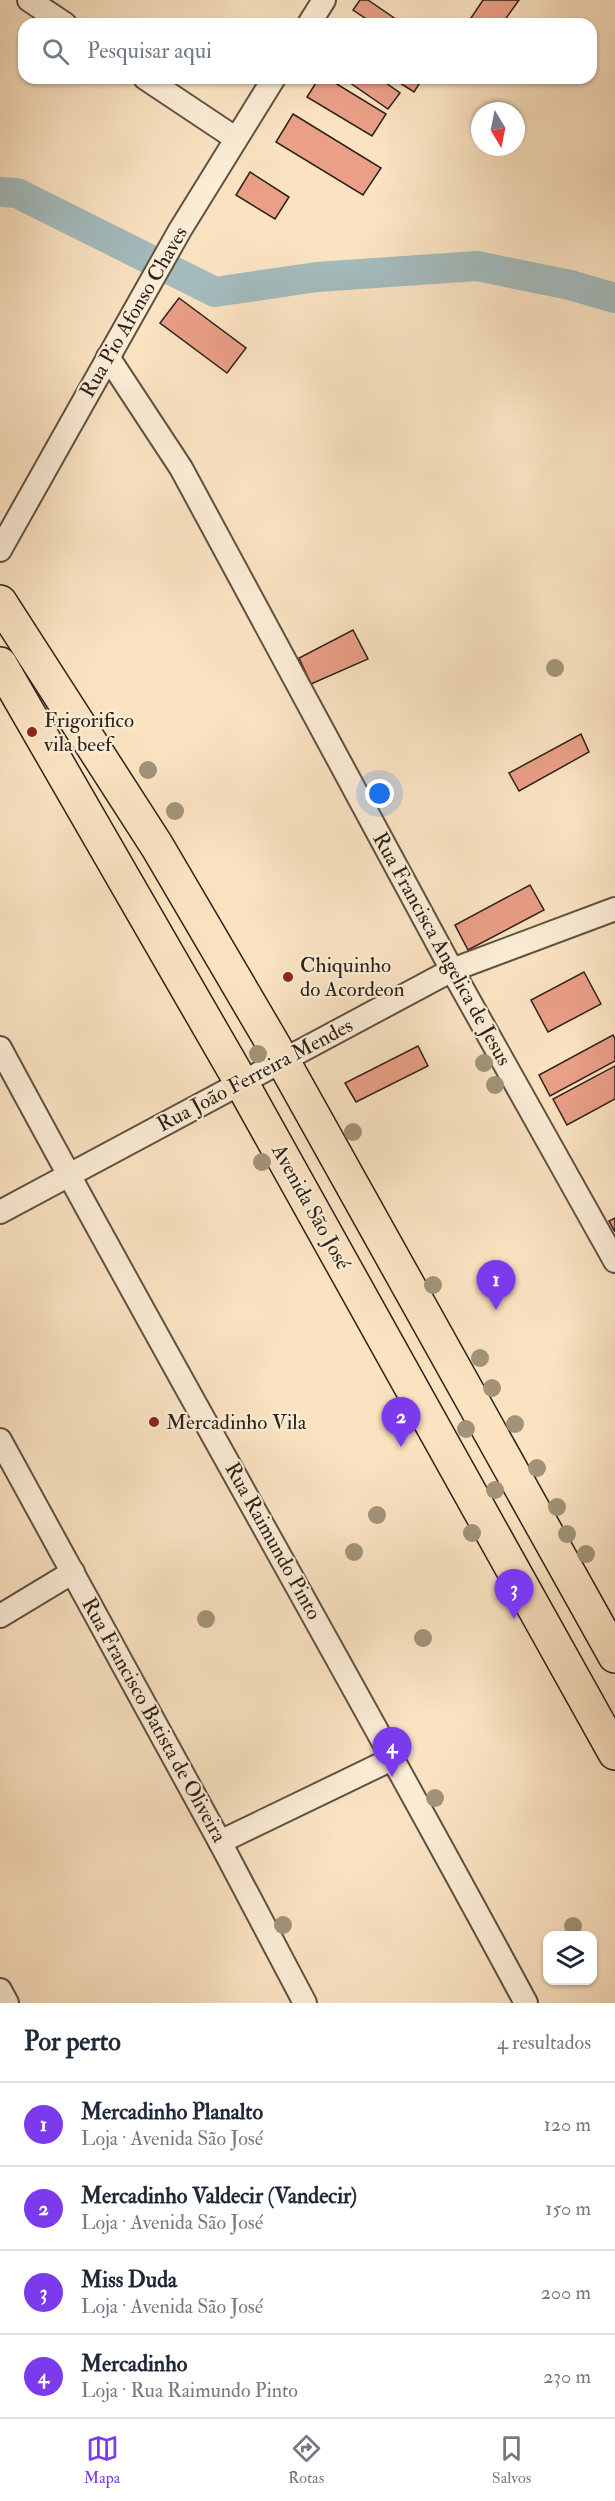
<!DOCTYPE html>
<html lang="pt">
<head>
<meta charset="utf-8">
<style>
	:root { --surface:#fff; --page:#f6f6f7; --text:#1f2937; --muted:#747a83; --line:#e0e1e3; --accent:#7c3aed }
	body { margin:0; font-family:"IM FELL Double Pica",serif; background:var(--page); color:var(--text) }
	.controls { position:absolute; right:18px; bottom:18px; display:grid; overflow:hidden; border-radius:12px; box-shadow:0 2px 4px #0004 }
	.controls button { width:54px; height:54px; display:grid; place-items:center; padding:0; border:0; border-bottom:2px solid var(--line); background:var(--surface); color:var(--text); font:30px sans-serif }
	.compass { position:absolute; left:471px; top:102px; width:54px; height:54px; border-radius:50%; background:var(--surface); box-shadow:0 2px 4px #0004; rotate:170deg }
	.you { position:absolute; left:380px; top:794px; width:21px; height:21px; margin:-15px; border:4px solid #fff; border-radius:50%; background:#1a73e8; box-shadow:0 0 0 9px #1a73e833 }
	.badge { display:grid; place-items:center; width:39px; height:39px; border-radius:50%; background:var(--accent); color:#fff; font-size:20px; font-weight:700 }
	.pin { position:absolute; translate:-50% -50px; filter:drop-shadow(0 2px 3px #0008) }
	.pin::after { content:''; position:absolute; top:32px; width:21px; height:18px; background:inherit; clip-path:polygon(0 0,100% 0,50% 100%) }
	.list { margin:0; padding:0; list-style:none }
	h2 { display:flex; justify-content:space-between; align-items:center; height:78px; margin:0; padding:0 24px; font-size:26px }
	h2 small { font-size:20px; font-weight:400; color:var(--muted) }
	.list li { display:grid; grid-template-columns:39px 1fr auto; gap:18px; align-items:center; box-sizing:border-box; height:84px; padding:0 24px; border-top:2px solid var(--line) }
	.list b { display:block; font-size:22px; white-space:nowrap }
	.list p { margin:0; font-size:20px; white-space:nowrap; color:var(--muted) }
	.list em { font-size:20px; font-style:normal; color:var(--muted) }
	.icon { flex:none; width:33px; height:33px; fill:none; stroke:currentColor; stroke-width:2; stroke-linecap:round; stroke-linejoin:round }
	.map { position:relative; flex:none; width:615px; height:2003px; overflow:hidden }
	.search { position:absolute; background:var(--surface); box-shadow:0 2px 4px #0004; left:18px; right:18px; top:18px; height:66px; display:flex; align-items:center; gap:15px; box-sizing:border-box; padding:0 21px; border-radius:18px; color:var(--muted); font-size:22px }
	.sheet { height:414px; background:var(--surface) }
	nav { display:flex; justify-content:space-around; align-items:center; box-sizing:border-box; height:84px; border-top:2px solid var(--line); background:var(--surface); font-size:16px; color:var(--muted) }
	nav a { display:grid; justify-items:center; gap:3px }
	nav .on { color:var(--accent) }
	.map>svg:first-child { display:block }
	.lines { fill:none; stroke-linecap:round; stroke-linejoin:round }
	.canal { stroke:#a3bbbd; stroke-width:30 }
	.building { fill:#ea9f87; stroke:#2b2119; stroke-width:1.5 }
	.minor-casing { stroke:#5f5243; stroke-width:26 }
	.primary-casing { stroke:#2b2119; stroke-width:36 }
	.minor { stroke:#fcedd7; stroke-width:22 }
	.primary { stroke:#fbe3c2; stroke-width:33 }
	.tree { fill:#a29378 }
	.poi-dot { fill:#8f2418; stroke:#fcedd7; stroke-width:2 }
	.labels { text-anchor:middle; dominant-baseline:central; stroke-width:4.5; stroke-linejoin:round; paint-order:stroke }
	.street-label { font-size:21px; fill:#2b2119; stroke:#fcedd7 }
	.poi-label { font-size:21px; fill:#2b2119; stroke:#fcedd7; text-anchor:start }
</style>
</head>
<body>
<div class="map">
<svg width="615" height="2003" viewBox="0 0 615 2003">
	<rect width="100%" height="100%" fill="#fbe3c2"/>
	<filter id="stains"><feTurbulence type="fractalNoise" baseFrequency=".00333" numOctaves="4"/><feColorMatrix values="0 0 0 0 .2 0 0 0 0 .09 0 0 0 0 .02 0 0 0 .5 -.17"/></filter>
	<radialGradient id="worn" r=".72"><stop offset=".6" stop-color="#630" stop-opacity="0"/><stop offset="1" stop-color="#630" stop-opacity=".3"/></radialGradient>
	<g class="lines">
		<!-- canal -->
		<polyline class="canal" points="0,192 17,193 215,292 317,277 477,266 570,285 615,298"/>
	</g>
	<!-- building -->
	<g class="building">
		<polygon points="360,0 368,0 403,24 374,24 353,10"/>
		<polygon points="483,0 519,0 502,24 467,24"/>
		<polygon points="319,78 327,78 386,114 372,136 307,97"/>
		<polygon points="343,78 379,78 400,93 388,109"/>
		<polygon points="392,78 423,78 414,92"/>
		<polygon points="293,114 381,168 363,195 276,142"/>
		<polygon points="250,172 289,197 275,219 236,195"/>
		<polygon points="179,298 246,348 227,373 160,323"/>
		<polygon points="353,630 368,659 311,684 299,658"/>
		<polygon points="581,734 589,752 519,791 509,773"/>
		<polygon points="530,885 544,910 468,950 455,925"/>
		<polygon points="584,972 601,1004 548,1032 531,1000"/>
		<polygon points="613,1035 615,1039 615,1061 550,1096 539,1075"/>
		<polygon points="418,1046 428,1066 356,1102 345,1083"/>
		<polygon points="615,1066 615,1099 567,1125 553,1099"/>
		<polygon points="615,1218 615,1232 609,1221"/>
	</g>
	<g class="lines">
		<!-- minor casing -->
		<g class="minor-casing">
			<g id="minor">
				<polyline points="29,0 65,24"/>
				<polyline points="309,24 324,0"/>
				<polyline points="145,78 235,138"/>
				<polyline points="108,357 181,468 452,970 615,1261"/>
				<polyline points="0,550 180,230 274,78"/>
				<path d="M0 1048C172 1368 354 1683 526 2003"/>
				<polyline points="0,1212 452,970 615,909"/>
				<polyline points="0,1440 220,1842 305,2003"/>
				<polyline points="0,1616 73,1572"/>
				<polyline points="220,1842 394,1758"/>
				<polyline points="0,1990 7,2003"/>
			</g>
		</g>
		<!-- primary casing -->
		<g class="primary-casing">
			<g id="primary">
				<polyline points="0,602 157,846 283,1061 615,1656"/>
				<polyline points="0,664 241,1082 615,1753"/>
			</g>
		</g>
		<!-- minor -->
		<use href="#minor" class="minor"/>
		<!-- primary -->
		<use href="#primary" class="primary"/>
	</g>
	<!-- trees -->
	<g class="tree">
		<circle cx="555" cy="668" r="9"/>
		<circle cx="148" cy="770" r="9"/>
		<circle cx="175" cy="811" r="9"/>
		<circle cx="258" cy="1054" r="9"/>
		<circle cx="484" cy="1063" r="9"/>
		<circle cx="495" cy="1085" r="9"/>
		<circle cx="353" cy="1132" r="9"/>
		<circle cx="262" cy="1162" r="9"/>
		<circle cx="433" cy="1285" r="9"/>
		<circle cx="480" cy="1358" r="9"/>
		<circle cx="492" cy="1388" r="9"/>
		<circle cx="515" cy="1424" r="9"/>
		<circle cx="466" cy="1429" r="9"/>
		<circle cx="537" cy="1468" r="9"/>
		<circle cx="495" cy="1490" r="9"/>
		<circle cx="557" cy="1507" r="9"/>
		<circle cx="377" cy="1515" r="9"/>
		<circle cx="472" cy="1533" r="9"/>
		<circle cx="567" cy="1534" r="9"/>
		<circle cx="354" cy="1552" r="9"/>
		<circle cx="586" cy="1554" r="9"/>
		<circle cx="206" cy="1619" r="9"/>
		<circle cx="423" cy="1638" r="9"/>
		<circle cx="435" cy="1798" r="9"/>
		<circle cx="283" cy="1925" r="9"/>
		<circle cx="573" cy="1926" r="9"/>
	</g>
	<!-- markers -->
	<g class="poi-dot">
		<circle cx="32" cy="732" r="6"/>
		<circle cx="288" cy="977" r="6"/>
		<circle cx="154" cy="1422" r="6"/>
	</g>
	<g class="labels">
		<!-- street labels -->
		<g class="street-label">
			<text transform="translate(134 312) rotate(-60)">Rua Pio Afonso Chaves</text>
			<text transform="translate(442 949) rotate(61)">Rua Francisca Angelica de Jesus</text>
			<text transform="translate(255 1075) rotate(-28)">Rua João Ferreira Mendes</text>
			<text transform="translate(311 1207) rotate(61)">Avenida São José</text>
			<text transform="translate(273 1541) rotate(61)">Rua Raimundo Pinto</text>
			<text transform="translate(154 1720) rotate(61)">Rua Francisco Batista de Oliveira</text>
		</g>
		<!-- poi labels -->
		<g class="poi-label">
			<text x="44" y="720">Frigorifico<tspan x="44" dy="24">vila beef</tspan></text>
			<text x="300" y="965">Chiquinho<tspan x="300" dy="24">do Acordeon</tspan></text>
			<text x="166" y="1422">Mercadinho Vila</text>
		</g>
	</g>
	<rect width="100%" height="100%" filter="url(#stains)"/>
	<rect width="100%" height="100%" fill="url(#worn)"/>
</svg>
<div class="controls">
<button><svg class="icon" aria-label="layers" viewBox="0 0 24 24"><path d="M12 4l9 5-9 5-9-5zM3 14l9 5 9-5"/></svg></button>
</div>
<svg class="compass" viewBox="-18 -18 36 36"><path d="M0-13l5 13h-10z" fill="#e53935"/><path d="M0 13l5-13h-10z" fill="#747a83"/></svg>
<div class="you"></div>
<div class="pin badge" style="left:496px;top:1310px">1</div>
<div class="pin badge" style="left:401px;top:1447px">2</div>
<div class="pin badge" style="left:514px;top:1619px">3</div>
<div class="pin badge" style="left:392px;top:1777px">4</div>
<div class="search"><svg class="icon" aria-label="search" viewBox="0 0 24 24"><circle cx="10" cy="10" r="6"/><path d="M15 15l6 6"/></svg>Pesquisar aqui</div>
</div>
<section class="sheet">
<h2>Por perto<small>4 resultados</small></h2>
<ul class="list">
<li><span class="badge">1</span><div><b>Mercadinho Planalto</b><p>Loja · Avenida São José</p></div><em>120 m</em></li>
<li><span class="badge">2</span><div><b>Mercadinho Valdecir (Vandecir)</b><p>Loja · Avenida São José</p></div><em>150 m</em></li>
<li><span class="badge">3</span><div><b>Miss Duda</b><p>Loja · Avenida São José</p></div><em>200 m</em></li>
<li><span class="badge">4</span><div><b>Mercadinho</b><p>Loja · Rua Raimundo Pinto</p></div><em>230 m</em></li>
</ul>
</section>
<nav>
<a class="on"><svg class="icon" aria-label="map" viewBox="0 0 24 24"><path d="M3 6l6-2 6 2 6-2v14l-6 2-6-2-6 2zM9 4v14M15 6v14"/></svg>Mapa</a>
<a><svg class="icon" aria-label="directions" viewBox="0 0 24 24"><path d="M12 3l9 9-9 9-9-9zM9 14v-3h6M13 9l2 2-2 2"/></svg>Rotas</a>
<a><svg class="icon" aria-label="saved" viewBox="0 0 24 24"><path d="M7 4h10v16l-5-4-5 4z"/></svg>Salvos</a>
</nav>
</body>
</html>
